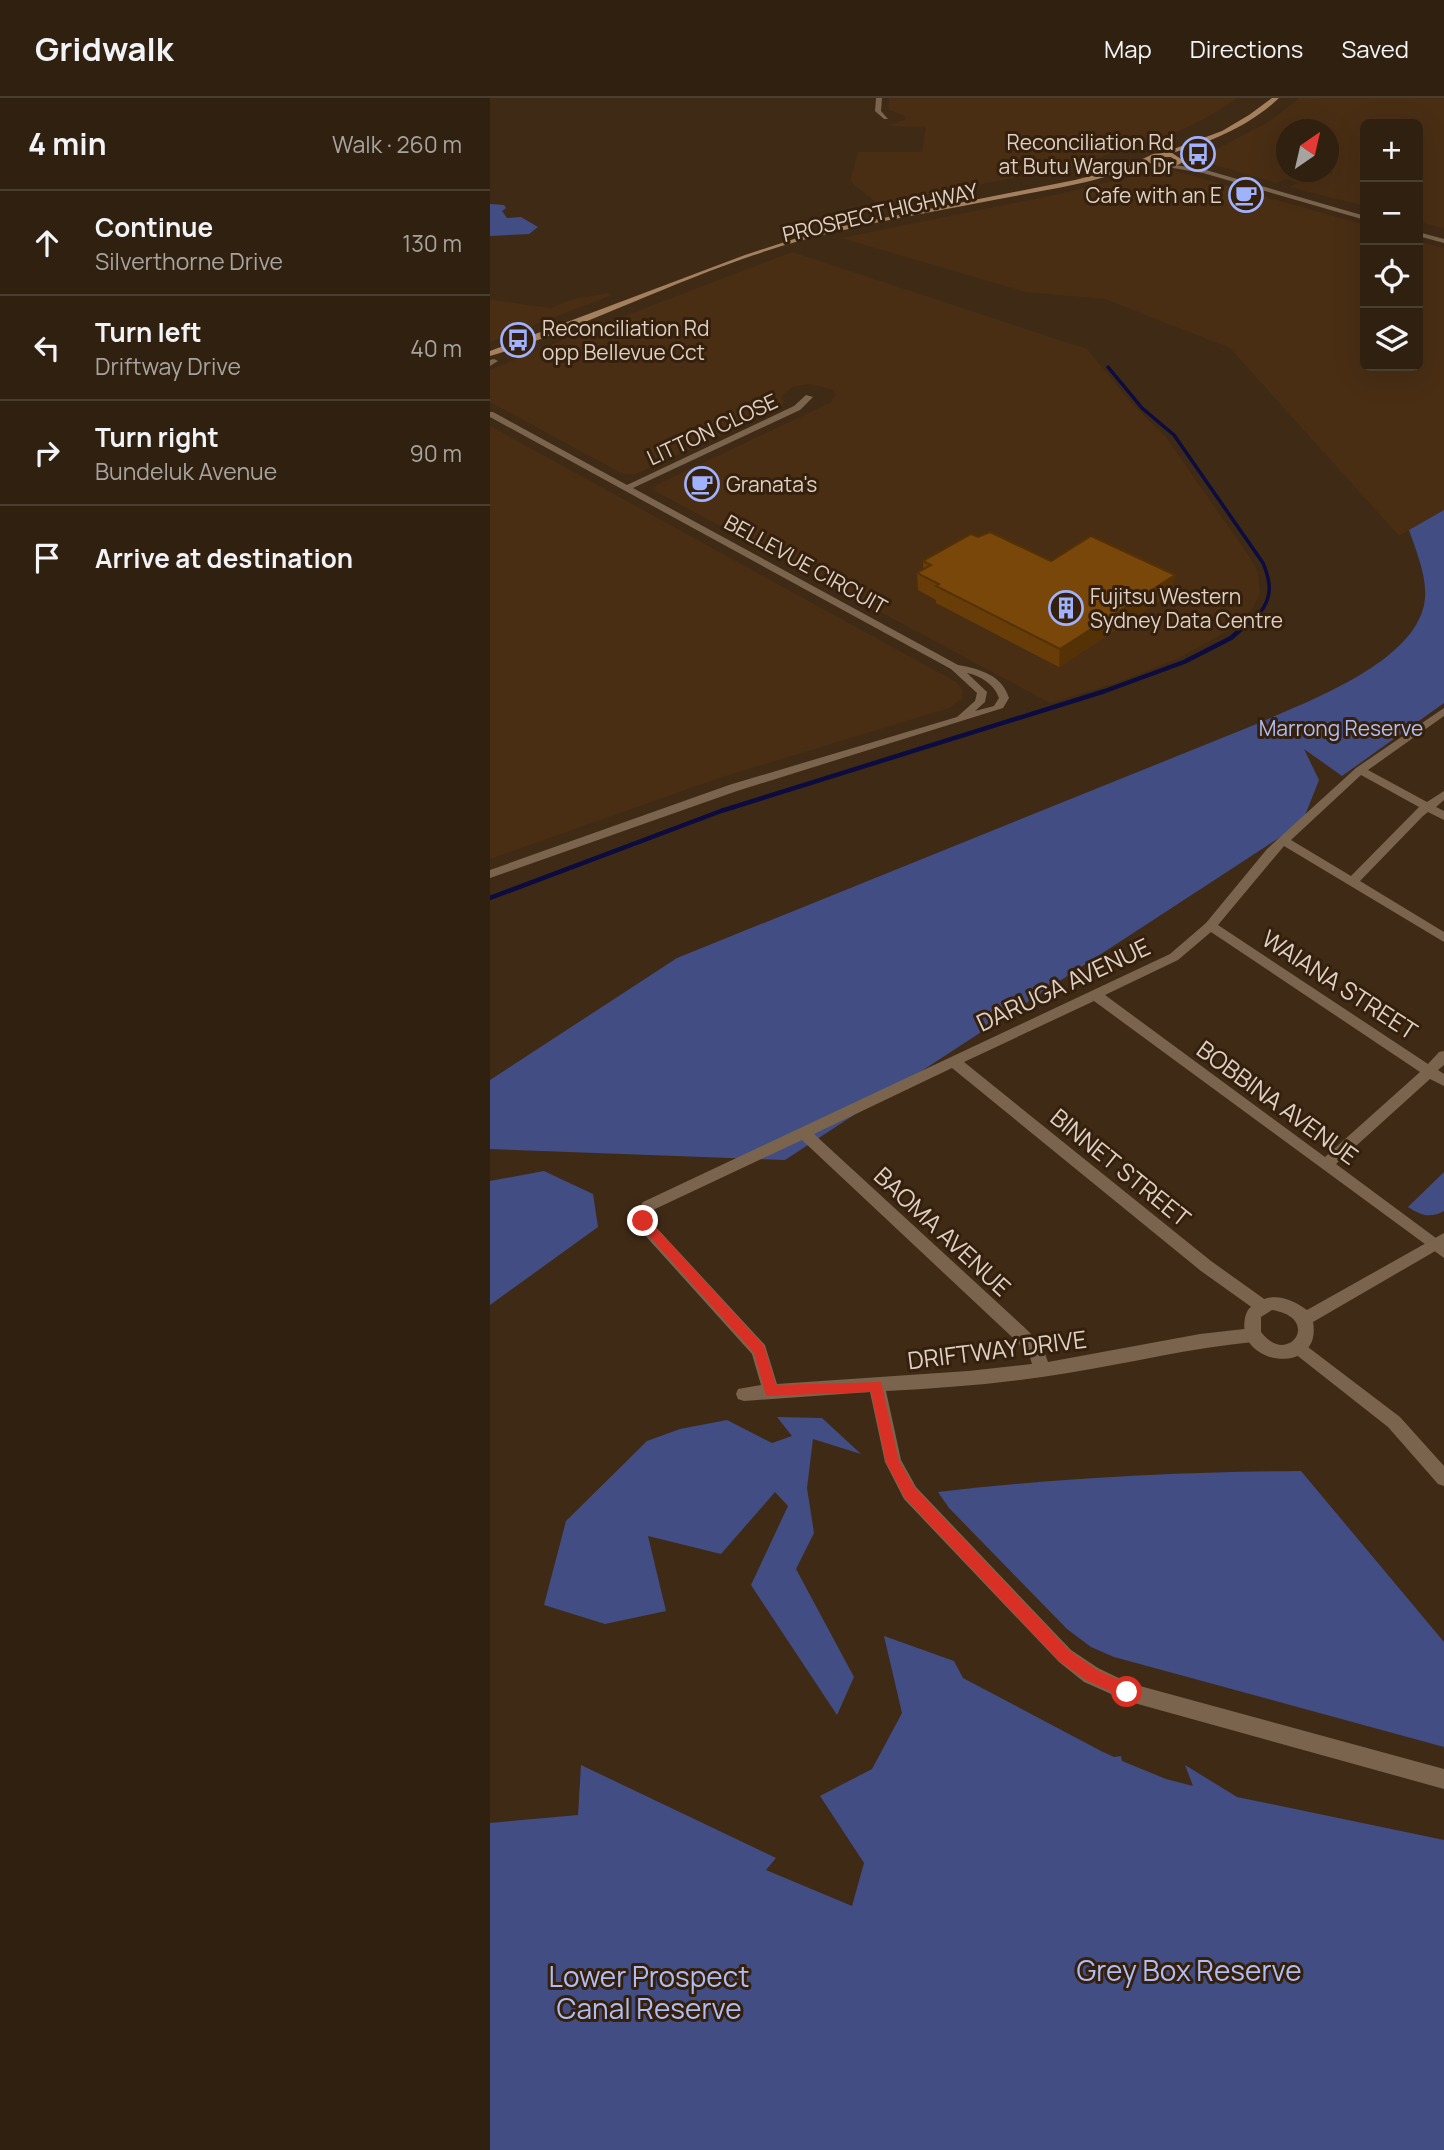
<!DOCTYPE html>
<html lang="en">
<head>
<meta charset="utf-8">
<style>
	:root { --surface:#2f2010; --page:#3b2d1e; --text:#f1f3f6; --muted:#a7a39f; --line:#4a3e30 }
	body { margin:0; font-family:Manrope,sans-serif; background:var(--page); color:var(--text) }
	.controls { position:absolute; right:21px; top:21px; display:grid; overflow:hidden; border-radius:10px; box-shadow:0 7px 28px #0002 }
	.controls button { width:63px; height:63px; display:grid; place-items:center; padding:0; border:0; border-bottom:2px solid var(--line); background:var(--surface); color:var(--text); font:35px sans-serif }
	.compass { position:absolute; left:786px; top:21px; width:63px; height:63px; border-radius:50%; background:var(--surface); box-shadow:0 7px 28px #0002; rotate:34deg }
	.stop { position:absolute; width:21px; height:21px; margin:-16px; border:5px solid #d93025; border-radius:50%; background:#fff }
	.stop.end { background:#d93025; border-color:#fff; box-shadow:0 2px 7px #0008 }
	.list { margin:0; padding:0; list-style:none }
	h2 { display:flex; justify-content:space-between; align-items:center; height:91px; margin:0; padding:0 28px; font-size:30px }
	h2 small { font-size:23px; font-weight:400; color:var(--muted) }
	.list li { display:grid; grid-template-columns:46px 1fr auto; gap:21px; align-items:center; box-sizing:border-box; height:105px; padding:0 28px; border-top:2px solid var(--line) }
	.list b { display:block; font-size:26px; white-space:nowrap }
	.list p { margin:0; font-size:23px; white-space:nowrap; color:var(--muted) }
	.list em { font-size:23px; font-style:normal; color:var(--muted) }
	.icon { flex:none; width:38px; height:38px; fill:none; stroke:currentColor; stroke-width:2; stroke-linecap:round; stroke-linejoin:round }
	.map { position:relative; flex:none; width:954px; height:2052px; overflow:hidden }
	header { display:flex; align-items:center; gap:42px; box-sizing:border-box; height:98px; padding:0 35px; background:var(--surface); border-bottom:2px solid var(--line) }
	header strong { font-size:33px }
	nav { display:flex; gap:38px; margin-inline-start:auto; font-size:24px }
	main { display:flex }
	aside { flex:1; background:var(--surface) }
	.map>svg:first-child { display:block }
	.built { fill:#492e14; fill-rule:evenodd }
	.green { fill:#424d84 }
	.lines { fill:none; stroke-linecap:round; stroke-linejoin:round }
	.stream-far1 { stroke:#0c0c41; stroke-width:3.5 }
	.stream { stroke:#0c0c41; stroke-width:4.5 }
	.minor { fill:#7b644e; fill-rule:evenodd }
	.tertiary { fill:#7b644e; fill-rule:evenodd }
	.secondary { fill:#a5805e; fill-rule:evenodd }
	.wall { fill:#683d08 }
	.shaded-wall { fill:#553206 }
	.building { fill:#794709; stroke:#553206; stroke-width:2 }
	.route { fill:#d93025 }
	.labels { text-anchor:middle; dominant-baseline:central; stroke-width:6; stroke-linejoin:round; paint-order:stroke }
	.far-poi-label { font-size:21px; fill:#ded0c4; stroke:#34200c; text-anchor:start }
	.far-street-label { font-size:21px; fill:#ded0c4; stroke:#34200c }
	.far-park-label { font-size:21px; fill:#b0bdf2; stroke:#34200c }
	.street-label { font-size:24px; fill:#ded0c4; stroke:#34200c }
	.near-park-label { font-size:28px; fill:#b0bdf2; stroke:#34200c }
</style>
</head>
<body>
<header>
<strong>Gridwalk</strong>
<nav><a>Map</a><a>Directions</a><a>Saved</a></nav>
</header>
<main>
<aside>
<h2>4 min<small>Walk · 260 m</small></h2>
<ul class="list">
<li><svg class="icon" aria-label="ahead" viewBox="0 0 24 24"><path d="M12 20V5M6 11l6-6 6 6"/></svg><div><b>Continue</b><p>Silverthorne Drive</p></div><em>130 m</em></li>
<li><svg class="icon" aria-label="left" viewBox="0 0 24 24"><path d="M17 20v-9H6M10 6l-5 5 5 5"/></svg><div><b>Turn left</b><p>Driftway Drive</p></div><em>40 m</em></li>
<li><svg class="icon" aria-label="right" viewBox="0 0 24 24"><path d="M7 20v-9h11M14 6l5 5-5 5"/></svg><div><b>Turn right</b><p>Bundeluk Avenue</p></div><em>90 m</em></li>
<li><svg class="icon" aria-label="arrive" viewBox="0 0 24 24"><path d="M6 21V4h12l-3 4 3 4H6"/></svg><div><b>Arrive at destination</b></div></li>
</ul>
</aside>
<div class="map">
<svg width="954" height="2052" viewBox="0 0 954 2052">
	<rect width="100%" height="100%" fill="#3f2a16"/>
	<!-- built -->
	<g class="built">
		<polygon points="399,0 748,0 714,21 681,37 634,50 596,65 389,107 360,83 368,54 432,54 436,29 398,28 416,21 414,17 399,12"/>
		<path d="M809 0H954V131L928 123V26H875V108L799 89 807 85 796 81 787 85 714 64 719 55 780 23ZM796 32H838V74H796Z"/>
		<polygon points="682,72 875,127 875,268 928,268 928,143 954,150 954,412 909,438 740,250 615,201 536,194 351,140 564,97 665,73"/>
		<polygon points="302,154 597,251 645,309 675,338 759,458 768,475 770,496 761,513 739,532 689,560 629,584 560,605 165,393 166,387 340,305 346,297 341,291 318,286 302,289 292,298 293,308 146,376 133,376 0,304 0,272 87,236"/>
		<polygon points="117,195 122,197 0,244 0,202 61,210 81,202"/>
		<polygon points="0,328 466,584 473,592 472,601 459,610 226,681 0,761"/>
	</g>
	<!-- green -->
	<g class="green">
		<polygon points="0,106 14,107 16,110 12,113 17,120 31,119 48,129 39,136 0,138"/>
		<path d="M954 412V605L852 678 814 651 829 682 812 725 295 1062 0 1051V982L187 860 769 625C818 603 930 563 935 500 937 479 926 452 919 432Z"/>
		<polygon points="54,1073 103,1096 108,1129 0,1207 0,1083"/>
		<path d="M954 1074V1113C940 1121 930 1117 918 1109Z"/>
		<polygon points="287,1319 332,1320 371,1356 323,1341 317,1390 324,1435 306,1471 364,1579 347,1617 261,1487 298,1408 285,1394 231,1456 158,1438 176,1513 115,1526 54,1507 76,1423 157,1343 190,1331 237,1322 282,1345 302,1338"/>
		<path d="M811 1373 954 1544V1649L624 1559 601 1549 577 1531 459 1410 448 1394C568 1380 690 1374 811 1373Z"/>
		<polygon points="394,1538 464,1563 473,1580 611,1653 624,1659 631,1658 632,1663 676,1681 703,1688 695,1667 747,1699 954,1742 954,2052 0,2052 0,1725 88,1717 91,1667 286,1760 276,1772 362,1808 374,1765 330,1698 382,1671 412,1615"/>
	</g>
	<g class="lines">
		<!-- stream-far1 -->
		<path class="stream-far1" d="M618 269 652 310 684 337 773 465C781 484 783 499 769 516"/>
		<!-- stream -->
		<polyline class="stream" points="0,800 231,713 615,593 694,564 741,540 770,514"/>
		<!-- minor -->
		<g class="minor">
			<polygon points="386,0 392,0 391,13 398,21 394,21 385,13"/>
			<polygon points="679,66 716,72 875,118 875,122 713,75 677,69"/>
			<polygon points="928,134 954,141 954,145 928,138"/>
			<polygon points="4,261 8,263 0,268 0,262"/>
			<path d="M316 297 323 299 310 312 143 390 468 567C490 571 512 577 519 600L513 610 247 693 0 780V772L239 687 467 619 485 603 487 595 461 571 0 319V314H3L137 387 304 308ZM477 575C491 578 504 586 509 600L504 608 485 613 495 604 497 594Z"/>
			<path d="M954 610V618L878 672 937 704 954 693V702L946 709 954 713V722L938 714 933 718 870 783 954 834V844L794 748 728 827 938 966 949 954 954 953V967L948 972 954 976V988L940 981 846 1066 954 1146V1160L604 903 474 964 721 1163 777 1203 780 1208 777 1213 772 1215 767 1213 711 1173 462 970 324 1036 534 1229 552 1247 558 1264 710 1236 763 1230 769 1232 771 1237 769 1242 763 1244C700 1250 640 1265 578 1275 518 1285 457 1290 396 1293L411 1362 426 1389 581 1552 608 1570 639 1585 954 1671V1691L637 1603 594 1584 569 1564 414 1401 395 1364 380 1294 254 1303 248 1301 246 1296 248 1291 271 1287 262 1256 152 1134 146 1115 153 1104 680 856 716 825 777 751 866 670ZM871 677 929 709 861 778 801 742ZM721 834 930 974 835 1059 615 897 688 862ZM312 1042 522 1239 539 1256 542 1266 478 1273 287 1286 275 1247 164 1127 161 1116 163 1112Z"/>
			<polygon points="810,1243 910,1319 954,1368 954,1388 948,1386 898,1329 804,1255 802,1250 804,1245"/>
		</g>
		<!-- tertiary -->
		<path class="tertiary" d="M954 1135V1148L823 1224C833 1278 745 1269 755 1220 757 1211 760 1209 768 1204 785 1194 802 1201 817 1212ZM782 1212C833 1220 798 1270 771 1234V1219Z"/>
		<!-- secondary -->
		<path class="secondary" d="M782 0H789C760 28 721 44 682 55L694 63C683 72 669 72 657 63 618 82 573 89 530 97 458 111 384 123 313 142 205 171 106 226 0 258V253L255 157 304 141 348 129 585 82 636 69 663 56 673 55 732 33 759 17ZM666 59H681L687 63 675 66 662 61Z"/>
	</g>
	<!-- wall -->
	<polygon class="wall" points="488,439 561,463 683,494 569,569 446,505 446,502 428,492 427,475 433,471 433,463"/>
	<!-- shaded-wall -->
	<polygon class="shaded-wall" points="685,477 683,494 569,569 570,551"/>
	<!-- building -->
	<polygon class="building" points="500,434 561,463 601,438 685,477 570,551 446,488 449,486 427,475 441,467 433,463 481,436 488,439"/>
	<!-- route -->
	<polygon class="route" points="153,1118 157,1120 274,1248 286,1287 391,1284 409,1363 425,1390 580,1553 607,1572 642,1588 645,1594 642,1599 637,1601 596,1582 569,1563 415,1400 396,1364 381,1294 276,1298 264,1255 149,1127 147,1123"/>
	<!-- icons -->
	<defs>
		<g id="bus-ring" transform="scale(1.75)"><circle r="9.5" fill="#34200c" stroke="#a1b2fd" stroke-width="1.5"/><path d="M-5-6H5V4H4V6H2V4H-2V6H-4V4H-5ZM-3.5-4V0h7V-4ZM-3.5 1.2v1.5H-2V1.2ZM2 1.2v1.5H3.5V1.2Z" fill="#a1b2fd"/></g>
		<g id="cafe-ring" transform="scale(1.75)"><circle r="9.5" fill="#34200c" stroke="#a1b2fd" stroke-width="1.5"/><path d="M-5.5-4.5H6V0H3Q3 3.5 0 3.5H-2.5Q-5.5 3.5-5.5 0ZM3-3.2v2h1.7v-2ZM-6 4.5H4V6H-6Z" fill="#a1b2fd"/></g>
		<g id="building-ring" transform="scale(1.75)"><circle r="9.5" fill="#34200c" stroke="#a1b2fd" stroke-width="1.5"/><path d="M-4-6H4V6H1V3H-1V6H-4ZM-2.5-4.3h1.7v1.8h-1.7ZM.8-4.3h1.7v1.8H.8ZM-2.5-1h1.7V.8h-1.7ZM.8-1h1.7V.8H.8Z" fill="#a1b2fd"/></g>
	</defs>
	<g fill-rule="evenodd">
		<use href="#bus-ring" x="708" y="56"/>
		<use href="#cafe-ring" x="756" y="97"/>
		<use href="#bus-ring" x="28" y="242"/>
		<use href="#cafe-ring" x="212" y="386"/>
		<use href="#building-ring" x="576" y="510"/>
	</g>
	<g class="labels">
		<!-- far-poi labels -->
		<g class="far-poi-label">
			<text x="684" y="44" text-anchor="end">Reconciliation Rd<tspan x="684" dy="24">at Butu Wargun Dr</tspan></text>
			<text x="732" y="97" text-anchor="end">Cafe with an E</text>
			<text x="52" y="230">Reconciliation Rd<tspan x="52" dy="24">opp Bellevue Cct</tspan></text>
			<text x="236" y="386">Granata's</text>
			<text x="600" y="498">Fujitsu Western<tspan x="600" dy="24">Sydney Data Centre</tspan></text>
		</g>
		<!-- far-street labels -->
		<g class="far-street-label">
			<text transform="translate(390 114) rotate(-13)">PROSPECT HIGHWAY</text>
			<text transform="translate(222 331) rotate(-25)">LITTON CLOSE</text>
			<text transform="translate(316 466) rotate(29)">BELLEVUE CIRCUIT</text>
		</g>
		<!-- far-park labels -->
		<g class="far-park-label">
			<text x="851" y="630">Marrong Reserve</text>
		</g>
		<!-- street labels -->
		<g class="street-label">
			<text transform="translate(573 886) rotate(-25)">DARUGA AVENUE</text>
			<text transform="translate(850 886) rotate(33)">WAIANA STREET</text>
			<text transform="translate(788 1004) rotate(36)">BOBBINA AVENUE</text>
			<text transform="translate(631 1069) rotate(39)">BINNET STREET</text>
			<text transform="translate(453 1133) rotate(43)">BAOMA AVENUE</text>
			<text transform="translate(507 1251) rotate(-7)">DRIFTWAY DRIVE</text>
		</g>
		<!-- near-park labels -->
		<g class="near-park-label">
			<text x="699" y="1872">Grey Box Reserve</text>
			<text x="159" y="1878">Lower Prospect<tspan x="159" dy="32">Canal Reserve</tspan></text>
		</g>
	</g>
</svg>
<div class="controls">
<button>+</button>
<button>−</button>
<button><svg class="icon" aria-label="locate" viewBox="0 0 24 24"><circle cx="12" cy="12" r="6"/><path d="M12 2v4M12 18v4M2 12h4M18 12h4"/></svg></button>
<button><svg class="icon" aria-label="layers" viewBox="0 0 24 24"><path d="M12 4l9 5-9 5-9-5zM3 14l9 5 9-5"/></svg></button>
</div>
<svg class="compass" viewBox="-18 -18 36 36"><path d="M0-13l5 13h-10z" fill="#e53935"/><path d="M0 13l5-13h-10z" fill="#a7a39f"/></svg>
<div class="stop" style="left:637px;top:1594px"></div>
<div class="stop end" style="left:153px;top:1123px"></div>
</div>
</main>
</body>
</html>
